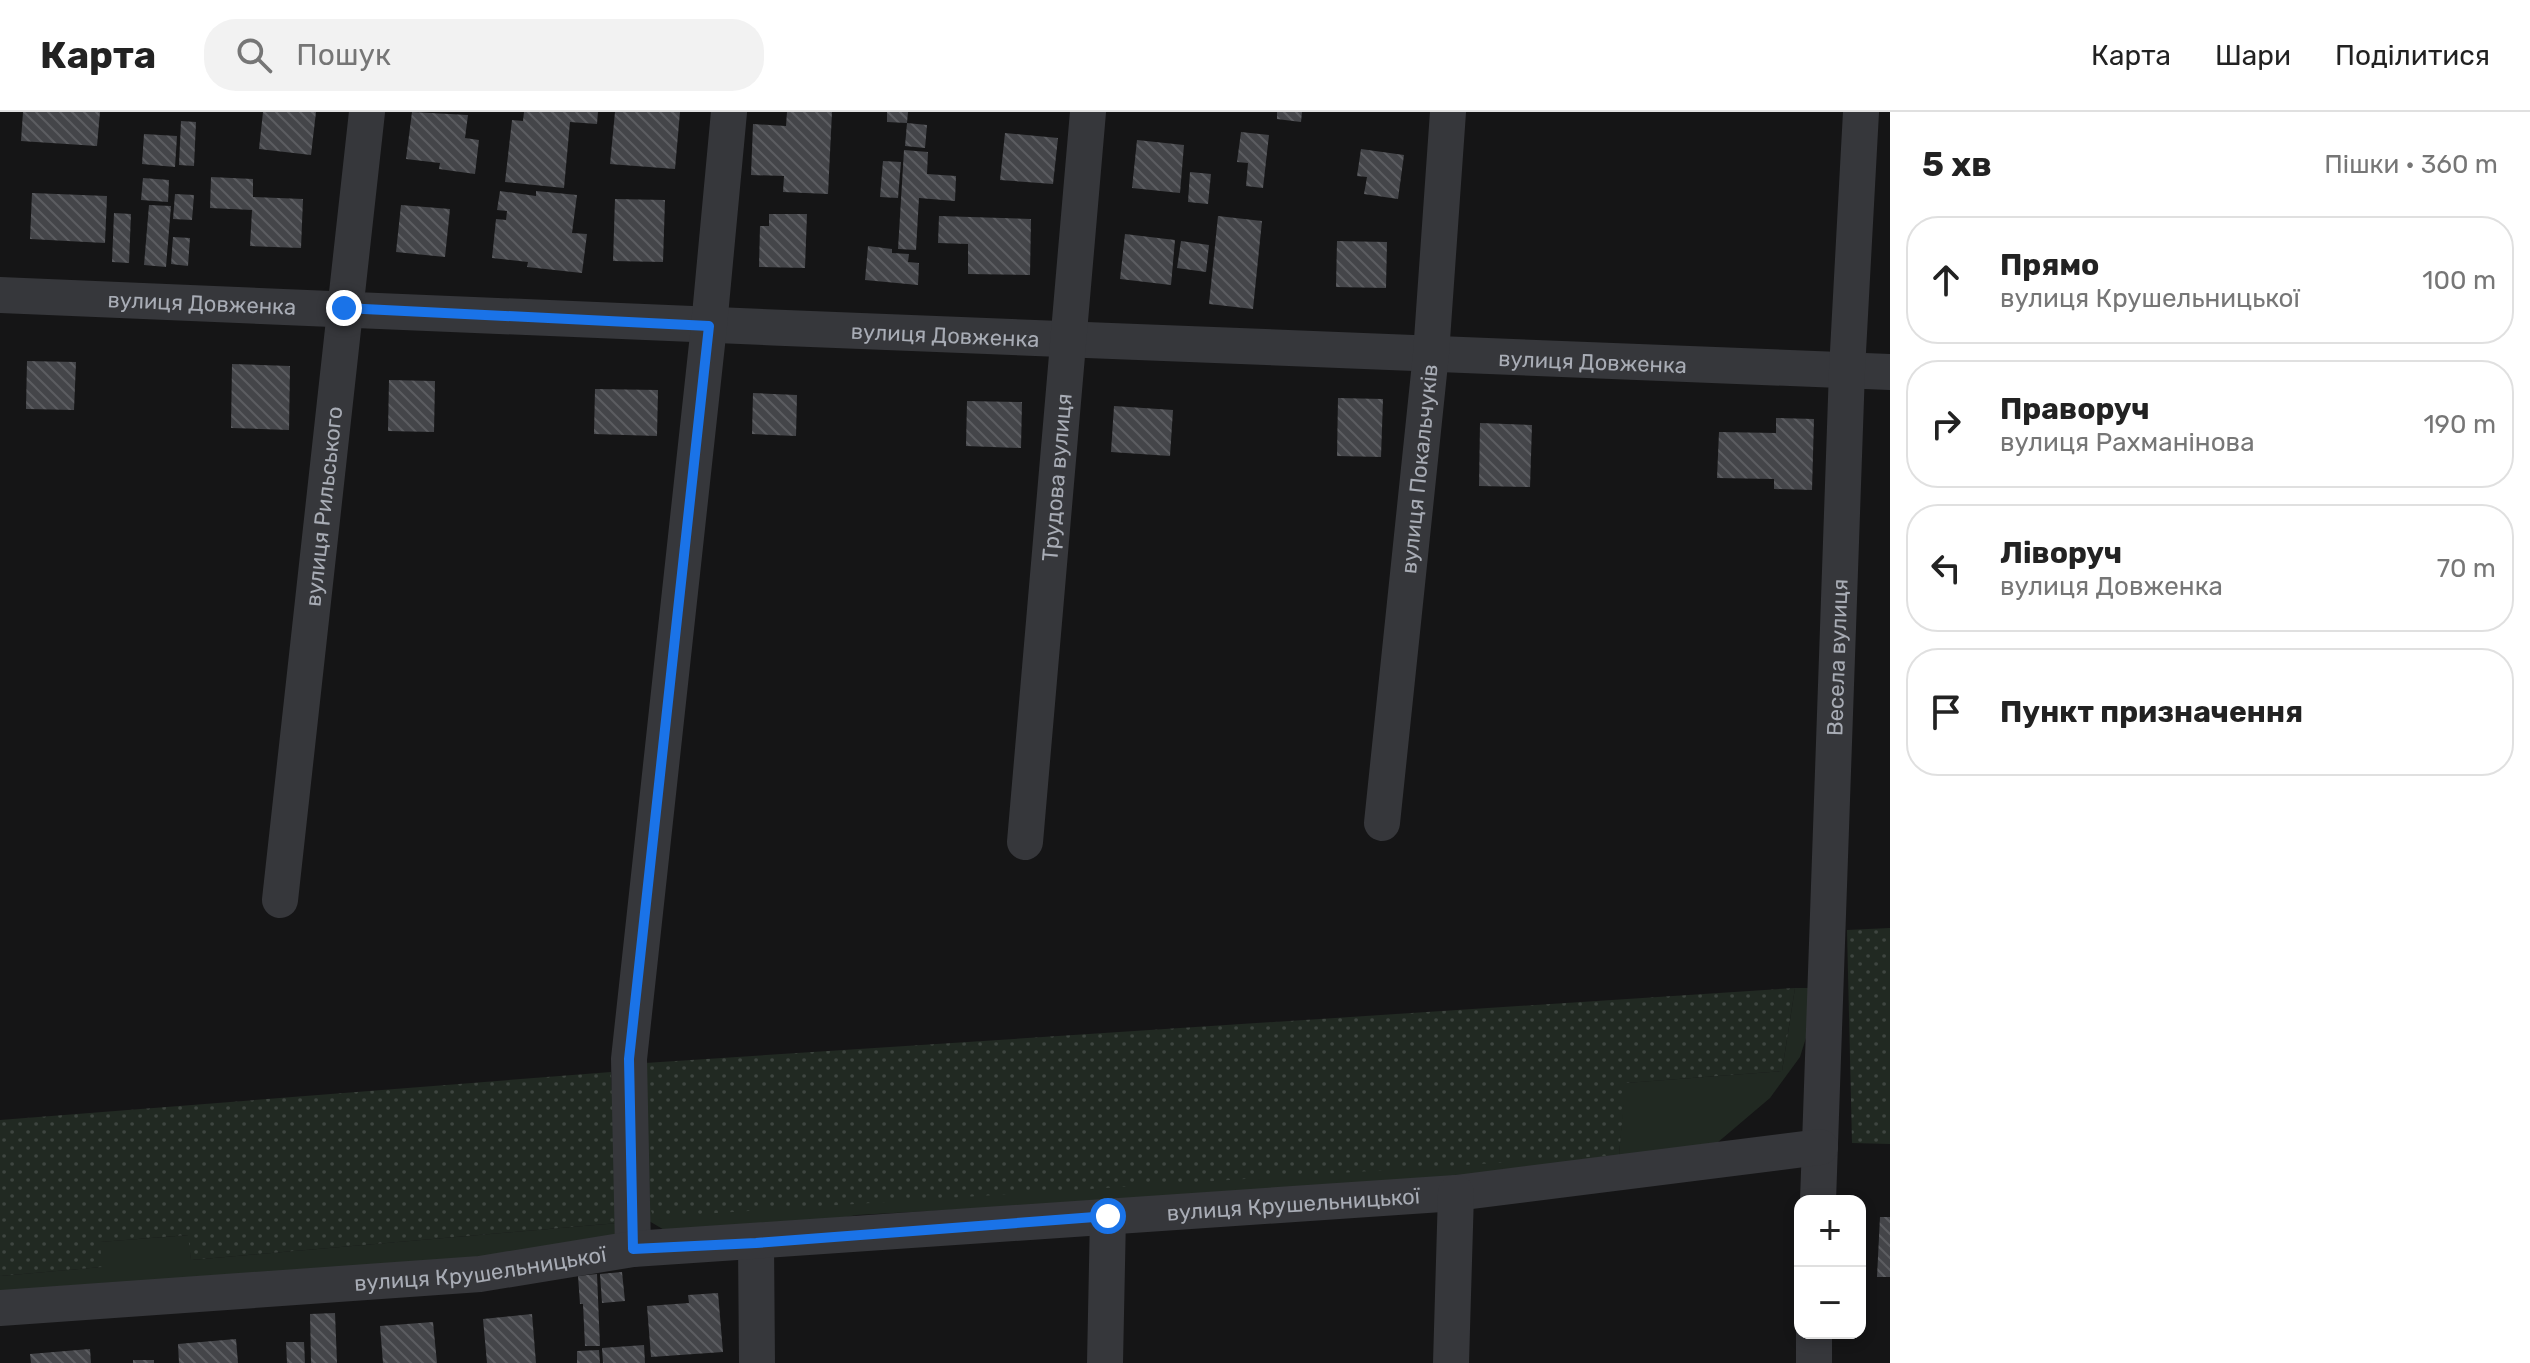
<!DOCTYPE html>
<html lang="uk">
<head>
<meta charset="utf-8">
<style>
	:root { --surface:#fff; --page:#f2f2f2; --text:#222; --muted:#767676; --line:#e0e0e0 }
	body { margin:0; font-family:Rubik,sans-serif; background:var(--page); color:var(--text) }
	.controls { position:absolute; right:24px; bottom:24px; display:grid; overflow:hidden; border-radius:16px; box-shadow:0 4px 12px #0003 }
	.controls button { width:72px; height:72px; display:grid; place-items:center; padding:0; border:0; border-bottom:2px solid var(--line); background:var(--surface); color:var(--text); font:40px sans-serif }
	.stop { position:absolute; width:24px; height:24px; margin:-18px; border:6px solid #1a73e8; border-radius:50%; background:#fff }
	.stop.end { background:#1a73e8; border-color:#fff; box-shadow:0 2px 8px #0008 }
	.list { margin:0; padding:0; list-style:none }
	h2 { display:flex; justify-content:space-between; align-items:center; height:104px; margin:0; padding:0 32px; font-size:34px }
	h2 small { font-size:26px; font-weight:400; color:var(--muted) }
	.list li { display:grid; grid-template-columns:52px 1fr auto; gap:24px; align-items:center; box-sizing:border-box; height:128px; margin:0 16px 16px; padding:0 16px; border:2px solid var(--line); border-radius:32px }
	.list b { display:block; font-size:30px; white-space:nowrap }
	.list p { margin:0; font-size:26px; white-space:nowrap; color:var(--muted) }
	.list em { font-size:26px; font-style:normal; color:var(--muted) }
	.icon { flex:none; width:44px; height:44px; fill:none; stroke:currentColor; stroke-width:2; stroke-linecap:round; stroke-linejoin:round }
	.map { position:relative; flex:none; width:1890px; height:1251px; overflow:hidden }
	header { display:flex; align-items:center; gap:48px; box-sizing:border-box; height:112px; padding:0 40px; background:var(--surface); border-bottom:2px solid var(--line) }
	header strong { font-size:38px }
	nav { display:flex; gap:44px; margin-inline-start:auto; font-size:28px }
	.search { width:560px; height:72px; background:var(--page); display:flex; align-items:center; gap:20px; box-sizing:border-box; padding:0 28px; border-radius:32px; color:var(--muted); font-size:30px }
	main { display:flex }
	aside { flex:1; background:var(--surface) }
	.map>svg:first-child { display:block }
	.grass { fill:#212922 }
	.park { fill:url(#park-dots) }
	.building { fill:url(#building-back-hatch) }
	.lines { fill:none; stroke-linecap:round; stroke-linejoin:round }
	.street { stroke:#36373b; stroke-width:36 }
	.route { stroke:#1a73e8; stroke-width:10 }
	.labels { text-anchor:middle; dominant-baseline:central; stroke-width:6; stroke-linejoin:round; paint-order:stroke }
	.street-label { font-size:22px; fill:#a8acb5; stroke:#101011 }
</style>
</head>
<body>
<header>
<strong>Карта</strong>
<div class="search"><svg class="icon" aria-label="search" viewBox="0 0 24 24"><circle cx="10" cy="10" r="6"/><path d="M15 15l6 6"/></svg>Пошук</div>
<nav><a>Карта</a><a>Шари</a><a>Поділитися</a></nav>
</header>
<main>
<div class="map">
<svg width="1890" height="1251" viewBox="0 0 1890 1251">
	<defs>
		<pattern id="park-dots" width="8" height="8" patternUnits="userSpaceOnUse" patternTransform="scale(2)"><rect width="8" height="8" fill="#212922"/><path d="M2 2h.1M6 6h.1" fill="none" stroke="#3e4540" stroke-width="1.8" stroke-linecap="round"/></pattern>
		<pattern id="building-back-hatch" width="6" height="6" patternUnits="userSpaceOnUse" patternTransform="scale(2)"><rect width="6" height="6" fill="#444549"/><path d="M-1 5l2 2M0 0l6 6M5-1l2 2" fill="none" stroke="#5c5d61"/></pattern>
	</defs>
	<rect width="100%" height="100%" fill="#151516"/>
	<!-- grass -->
	<g class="grass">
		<polygon points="1795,876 1811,876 1811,910 1800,945 1770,986 1717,1031 1443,1071 857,1103 771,1119 666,1119 649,1109 637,983 1619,1043 1625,971 1782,959"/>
		<polygon points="618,1111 616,1123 541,1142 0,1185 0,1164 101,1155 99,1130 189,1123 191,1148"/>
	</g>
	<!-- park -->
	<g class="park">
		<polygon points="1890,816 1890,1032 1852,1031 1847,818"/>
		<polygon points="1795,876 1782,959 1626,971 1619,1043 654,1105 645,1086 645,951"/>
		<polygon points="611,960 618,1111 191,1148 188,1123 100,1130 102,1155 0,1164 0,1008"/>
	</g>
	<!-- building -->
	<g class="building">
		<polygon points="23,0 100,0 97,34 21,29"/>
		<polygon points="263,0 316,0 311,43 259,37"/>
		<polygon points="412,0 468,3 465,26 479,28 475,62 439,57 440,51 406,47"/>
		<polygon points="524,0 598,0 597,12 570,10 564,76 505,70 512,8 523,9"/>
		<polygon points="615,0 680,0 675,57 610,52"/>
		<polygon points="787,0 832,0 828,82 783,80 784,64 751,63 753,12 786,14"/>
		<polygon points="887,0 908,0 907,11 887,10"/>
		<polygon points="1277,0 1302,0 1301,10 1277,7"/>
		<polygon points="181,9 196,10 194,54 179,53"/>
		<polygon points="907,11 927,13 925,36 905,34"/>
		<polygon points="1241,20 1269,23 1263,76 1246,74 1248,51 1237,50"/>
		<polygon points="1005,21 1058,26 1053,72 1000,68"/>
		<polygon points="144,22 177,24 175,55 142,52"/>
		<polygon points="1137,28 1184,33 1180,81 1132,76"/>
		<polygon points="1361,37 1404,43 1398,87 1364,82 1367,65 1357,64"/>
		<polygon points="904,38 928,40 927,62 956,64 955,89 919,86 916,138 898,137"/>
		<polygon points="883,49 901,50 898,86 880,85"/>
		<polygon points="1190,60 1211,62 1208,92 1188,90"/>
		<polygon points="211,65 253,67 253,85 303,87 301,136 250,134 252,98 210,96"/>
		<polygon points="143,66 169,68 168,90 141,88"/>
		<polygon points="500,79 536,84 536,79 577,83 572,121 587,122 582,161 527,155 528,150 492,146 496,107 506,108 507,99 497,98"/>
		<polygon points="32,81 107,84 105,131 30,127"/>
		<polygon points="175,82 194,83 192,108 173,107"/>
		<polygon points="615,87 665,88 663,150 613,149"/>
		<polygon points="149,93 171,94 166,155 144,153"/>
		<polygon points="401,93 450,97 445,145 396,140"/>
		<polygon points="114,101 131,102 129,151 112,150"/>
		<polygon points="769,102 807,102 805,156 759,155 760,114 769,114"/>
		<polygon points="939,104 1031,107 1030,163 968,162 968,132 938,131"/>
		<polygon points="1218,104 1262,109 1253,197 1209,192"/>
		<polygon points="1125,122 1175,128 1171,173 1120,167"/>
		<polygon points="173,125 190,126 188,154 171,152"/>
		<polygon points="1181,129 1209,133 1206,160 1177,156"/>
		<polygon points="1337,129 1387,130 1386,176 1336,175"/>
		<polygon points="868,134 892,137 892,141 909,142 908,150 919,151 918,173 865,168"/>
		<polygon points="27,249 76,250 74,298 26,297"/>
		<polygon points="232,252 290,254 289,318 231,316"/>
		<polygon points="389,268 435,269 434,320 388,319"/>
		<polygon points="595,277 658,278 657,324 594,322"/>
		<polygon points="753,281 797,283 796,324 752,322"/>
		<polygon points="1338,286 1383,287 1381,345 1337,344"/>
		<polygon points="967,289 1022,290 1021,336 966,334"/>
		<polygon points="1114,294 1173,298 1170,344 1111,340"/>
		<polygon points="1776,306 1814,307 1812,378 1774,377 1774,367 1717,366 1719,320 1776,321"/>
		<polygon points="1480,311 1532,313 1530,375 1479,374"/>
		<polygon points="1880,1105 1890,1105 1890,1165 1877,1165"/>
		<polygon points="622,1160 625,1189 602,1191 600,1162"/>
		<polygon points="597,1162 600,1234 585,1234 583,1192 580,1192 578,1164"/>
		<polygon points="718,1181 723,1240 651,1245 647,1194 689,1191 688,1183"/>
		<polygon points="335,1201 337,1251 311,1251 310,1202"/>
		<polygon points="532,1202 536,1251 487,1251 483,1207"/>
		<polygon points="433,1210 437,1251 383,1251 380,1214"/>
		<polygon points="236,1227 238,1251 179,1251 178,1232"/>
		<polygon points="286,1230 304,1230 305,1251 287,1251"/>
		<polygon points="644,1233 645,1251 603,1251 602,1236"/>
		<polygon points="90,1237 91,1251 31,1251 30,1242"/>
		<polygon points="599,1238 600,1251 577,1251 577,1239"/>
		<rect x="133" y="1248" width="21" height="3"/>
	</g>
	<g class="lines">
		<!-- street -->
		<g class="street">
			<path id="s1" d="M0 183C630 207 1260 240 1890 260"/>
			<path id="s2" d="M1382 711 1431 242 1448 0"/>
			<path id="s3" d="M1025 730 1088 0"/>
			<path id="s4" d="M280 788 367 0"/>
			<path id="s5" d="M1818 1089 1847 258 1861 0"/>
			<polyline points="756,1131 757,1251"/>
			<polyline points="633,1137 629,947 709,214 729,0"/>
			<path id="s6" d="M0 1196 480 1162 633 1137 1456 1081 1820 1035"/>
			<polyline points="1105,1251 1108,1104"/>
			<polyline points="1451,1251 1456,1081"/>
			<polyline points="1814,1251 1814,1221"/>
		</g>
	</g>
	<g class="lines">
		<!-- route -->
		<polyline class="route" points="344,196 709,214 629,947 633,1137 756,1131 1108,1104"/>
	</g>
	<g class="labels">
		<!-- street labels -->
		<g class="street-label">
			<text stroke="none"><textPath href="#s1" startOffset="202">вулиця Довженка</textPath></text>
			<text stroke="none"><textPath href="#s1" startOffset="946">вулиця Довженка</textPath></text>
			<text stroke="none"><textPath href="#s1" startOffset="1594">вулиця Довженка</textPath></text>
			<text stroke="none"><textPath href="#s2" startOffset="356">вулиця Покальчуків</textPath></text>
			<text stroke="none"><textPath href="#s3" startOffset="366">Трудова вулиця</textPath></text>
			<text stroke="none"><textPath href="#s4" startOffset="396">вулиця Рильського</textPath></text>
			<text stroke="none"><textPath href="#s5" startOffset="544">Весела вулиця</textPath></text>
			<text stroke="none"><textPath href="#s6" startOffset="1298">вулиця Крушельницької</textPath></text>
			<text stroke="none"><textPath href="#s6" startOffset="482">вулиця Крушельницької</textPath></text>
		</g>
	</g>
</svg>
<div class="controls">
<button>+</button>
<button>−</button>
</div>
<div class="stop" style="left:1108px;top:1104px"></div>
<div class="stop end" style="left:344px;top:196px"></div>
</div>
<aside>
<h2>5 хв<small>Пішки · 360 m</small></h2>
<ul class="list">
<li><svg class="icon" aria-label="ahead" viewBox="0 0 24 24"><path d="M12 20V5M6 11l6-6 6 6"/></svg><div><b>Прямо</b><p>вулиця Крушельницької</p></div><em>100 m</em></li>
<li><svg class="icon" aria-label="right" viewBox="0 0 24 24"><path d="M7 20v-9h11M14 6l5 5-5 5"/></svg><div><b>Праворуч</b><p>вулиця Рахманінова</p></div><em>190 m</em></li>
<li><svg class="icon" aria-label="left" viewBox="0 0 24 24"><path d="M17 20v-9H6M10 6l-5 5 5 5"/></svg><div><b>Ліворуч</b><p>вулиця Довженка</p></div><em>70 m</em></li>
<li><svg class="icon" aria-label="arrive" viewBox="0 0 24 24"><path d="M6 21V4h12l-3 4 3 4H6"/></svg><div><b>Пункт призначення</b></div></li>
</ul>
</aside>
</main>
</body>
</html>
